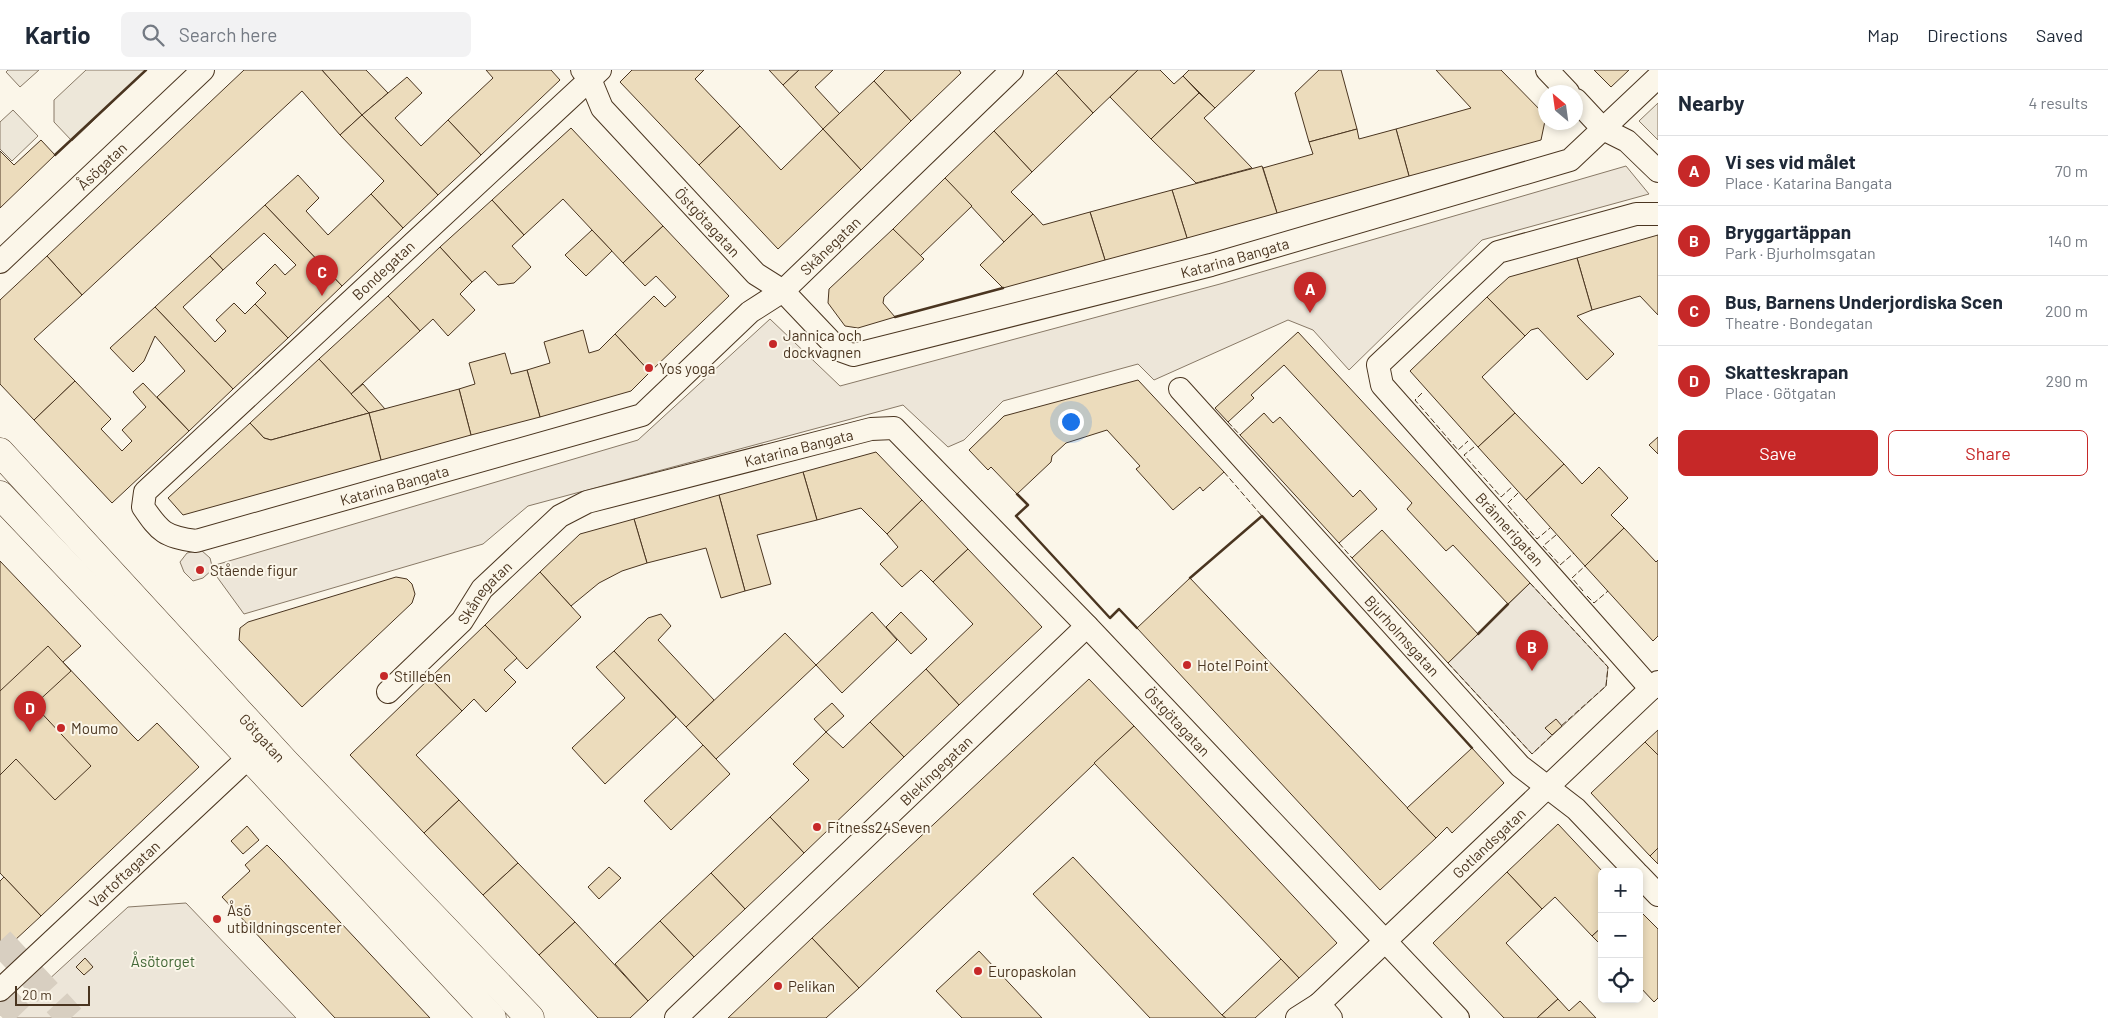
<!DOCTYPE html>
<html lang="en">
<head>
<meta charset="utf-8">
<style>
	:root { --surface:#fff; --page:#f2f2f3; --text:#1f2937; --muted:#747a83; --line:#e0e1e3; --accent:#c62828 }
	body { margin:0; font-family:Barlow,sans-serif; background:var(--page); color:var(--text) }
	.controls { position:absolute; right:15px; bottom:15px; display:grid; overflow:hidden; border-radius:8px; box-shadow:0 2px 8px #0003 }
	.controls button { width:45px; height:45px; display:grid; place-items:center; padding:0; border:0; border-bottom:1px solid var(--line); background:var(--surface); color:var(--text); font:25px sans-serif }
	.compass { position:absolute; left:1538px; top:15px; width:45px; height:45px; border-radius:50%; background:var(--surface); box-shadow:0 2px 8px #0003; rotate:331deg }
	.scale { position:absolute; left:15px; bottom:12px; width:75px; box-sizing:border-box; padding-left:5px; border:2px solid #4a3520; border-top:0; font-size:14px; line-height:18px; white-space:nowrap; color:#4a3520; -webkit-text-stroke:4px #fbf6e9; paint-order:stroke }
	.you { position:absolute; left:1070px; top:351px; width:18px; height:18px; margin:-12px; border:4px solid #fff; border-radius:50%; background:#1a73e8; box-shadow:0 0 0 8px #1a73e833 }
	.badge { display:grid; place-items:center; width:32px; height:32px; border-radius:50%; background:var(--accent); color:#fff; font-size:16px; font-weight:700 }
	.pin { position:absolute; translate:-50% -41px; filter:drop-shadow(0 1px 2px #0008) }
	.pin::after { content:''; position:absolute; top:26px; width:18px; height:15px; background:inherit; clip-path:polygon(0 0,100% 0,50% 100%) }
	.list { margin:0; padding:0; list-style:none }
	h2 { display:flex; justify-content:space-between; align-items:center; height:65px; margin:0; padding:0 20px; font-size:21px }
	h2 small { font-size:16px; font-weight:400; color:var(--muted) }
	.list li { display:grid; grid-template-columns:32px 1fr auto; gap:15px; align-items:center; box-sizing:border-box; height:70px; padding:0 20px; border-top:1px solid var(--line) }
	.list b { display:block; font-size:19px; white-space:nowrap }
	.list p { margin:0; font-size:16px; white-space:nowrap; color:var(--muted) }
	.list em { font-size:16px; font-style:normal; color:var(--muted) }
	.actions { display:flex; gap:10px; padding:15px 20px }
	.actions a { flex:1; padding:11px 0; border:1px solid var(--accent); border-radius:8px; text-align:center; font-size:18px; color:var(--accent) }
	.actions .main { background:var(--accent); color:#fff }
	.icon { flex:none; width:28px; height:28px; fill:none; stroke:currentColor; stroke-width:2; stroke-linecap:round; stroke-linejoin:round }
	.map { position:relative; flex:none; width:1658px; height:948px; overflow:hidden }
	header { display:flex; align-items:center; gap:30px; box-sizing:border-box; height:70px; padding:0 25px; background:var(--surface); border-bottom:1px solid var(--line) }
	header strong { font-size:24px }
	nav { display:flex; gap:28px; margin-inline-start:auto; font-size:18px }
	.search { width:350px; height:45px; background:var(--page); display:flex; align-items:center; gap:12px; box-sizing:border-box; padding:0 18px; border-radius:8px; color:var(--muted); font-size:19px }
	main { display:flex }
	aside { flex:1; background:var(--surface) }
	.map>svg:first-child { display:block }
	.green { fill:#ede6d9; stroke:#887966 }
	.parking { fill:#ede7d9; stroke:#887966 }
	.building { fill:#ecdcbc; stroke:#4a3520 }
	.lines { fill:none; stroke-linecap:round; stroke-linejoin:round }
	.trunk-tunnel { stroke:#d8cfc1; stroke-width:28; stroke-dasharray:28 14; stroke-linecap:butt }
	.minor-casing { stroke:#4a3520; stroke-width:24 }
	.tertiary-casing { stroke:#4a3520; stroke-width:29 }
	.minor { stroke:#fbf6e9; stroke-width:22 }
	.tertiary { stroke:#fbf6e9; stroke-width:28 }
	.fence { stroke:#4a3520; stroke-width:1; stroke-dasharray:6 2.5; stroke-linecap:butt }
	.wall { stroke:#4a3520; stroke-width:2.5 }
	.poi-dot { fill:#c62828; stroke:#fbf6e9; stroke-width:2 }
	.labels { text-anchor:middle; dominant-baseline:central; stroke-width:4; stroke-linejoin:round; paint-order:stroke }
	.street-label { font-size:15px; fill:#4a3520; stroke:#fbf6e9 }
	.poi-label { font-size:15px; fill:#4a3520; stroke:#fbf6e9; text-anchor:start }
	.park-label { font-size:15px; fill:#436837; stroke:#fbf6e9 }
</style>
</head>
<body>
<header>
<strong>Kartio</strong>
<div class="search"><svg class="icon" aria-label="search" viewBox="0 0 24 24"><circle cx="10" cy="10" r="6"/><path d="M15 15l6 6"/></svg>Search here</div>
<nav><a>Map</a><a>Directions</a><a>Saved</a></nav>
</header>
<main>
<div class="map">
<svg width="1658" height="948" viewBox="0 0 1658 948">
	<rect width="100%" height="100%" fill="#fbf6e9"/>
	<!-- green -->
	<g class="green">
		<polygon points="1626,96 1649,124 1482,170 1349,300 1313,260 1288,250 1154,310 1138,294 1003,331 964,370 948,377 903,335 528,436 483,474 244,544 212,500 203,508 193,511 184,502 180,492 187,483 201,480 210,488 212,496 638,370 770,249 840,316 1220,214"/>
		<polygon points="1530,513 1608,597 1606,616 1532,684 1448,593"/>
		<polygon points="186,833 296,948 10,948 11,944 128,837"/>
	</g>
	<!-- parking -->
	<g class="parking">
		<polygon points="8,0 39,0 20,17 6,2"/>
		<polygon points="86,0 146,0 72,71 54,52 54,30"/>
		<polygon points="1658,33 1658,70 1639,51"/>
		<polygon points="13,40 38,66 12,91 0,79 0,52"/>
	</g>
	<!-- building -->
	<g class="building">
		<polygon points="244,0 322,0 362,45 340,65 302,21 82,225 47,186"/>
		<polygon points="322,0 366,0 388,23 362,45"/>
		<polygon points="486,0 551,0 560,10 481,85 448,50 493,8"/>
		<polygon points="632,0 704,0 695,9 740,56 699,95 620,12"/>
		<polygon points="769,0 799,0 783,15"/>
		<polygon points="799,0 833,0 815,17 840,44 823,59 783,15"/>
		<polygon points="885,0 959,0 961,3 911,51 874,11"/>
		<polygon points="1059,0 1138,0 1093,43 1056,3"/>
		<polygon points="1138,0 1160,0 1174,14 1183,6 1199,23 1151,69 1110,27"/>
		<polygon points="1189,0 1255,0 1215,38 1183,6"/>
		<polygon points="1319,0 1341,0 1357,59 1309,72 1295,23"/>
		<polygon points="1436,0 1501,0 1546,46 1541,70 1409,106 1396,59 1471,38"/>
		<polygon points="1594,0 1629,0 1611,17"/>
		<polygon points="1056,3 1093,43 1032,102 994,61"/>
		<polygon points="407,7 422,23 395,48 421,76 448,50 481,85 438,125 362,45"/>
		<polygon points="874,11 911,51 861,100 823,59"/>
		<polygon points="1199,23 1215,38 1204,48 1252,98 1196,113 1151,69"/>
		<polygon points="362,45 438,125 403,158 371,124 384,111 340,65"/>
		<polygon points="740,56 781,100 823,59 861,100 778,179 699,95"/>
		<polygon points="571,58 663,156 623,193 563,129 524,165 492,130"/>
		<polygon points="1357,59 1359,69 1396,59 1409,106 1277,143 1263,98 1313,84 1309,72"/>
		<polygon points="994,61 1032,102 1011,122 1033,144 1004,172 945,108"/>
		<polygon points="41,70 55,85 0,138 0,81 14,95"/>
		<polygon points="1262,96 1277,143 1187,168 1172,120"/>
		<polygon points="298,105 319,128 306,141 328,165 371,124 403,158 342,216 265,135"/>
		<polygon points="945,108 972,136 920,186 893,159"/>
		<polygon points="1172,120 1187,168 1105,190 1090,142"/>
		<polygon points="492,130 524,165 512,176 531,197 514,213 498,215 485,201 472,212 440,177"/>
		<polygon points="265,135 342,216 288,268 255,234 266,223 256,213 275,194 285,205 296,195 264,163 223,200 210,186"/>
		<polygon points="1090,142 1105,190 1003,218 980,195 1033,144 1043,155"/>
		<polygon points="663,156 729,226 650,302 615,264 654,226 665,237 676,227 656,206 645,216 623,193"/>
		<polygon points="893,159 924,189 884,227 883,233 895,247 858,258 845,256 828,233 829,219"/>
		<polygon points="592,160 612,181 586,206 565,185"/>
		<polygon points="1658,165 1658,245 1640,226 1592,240 1577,188"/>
		<polygon points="440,177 472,212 460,224 475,240 448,266 433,249 420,261 388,226"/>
		<polygon points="47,186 82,225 34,269 75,311 34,350 0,314 0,230"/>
		<polygon points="210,186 223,200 183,237 215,272 226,261 216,250 234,233 245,244 255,234 288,268 233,319 155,237"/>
		<polygon points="1577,188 1592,240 1577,246 1614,284 1587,310 1538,258 1531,260 1525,266 1487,227 1509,207"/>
		<polygon points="388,226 420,261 351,324 319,289"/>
		<polygon points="1487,227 1525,266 1482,307 1515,343 1478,377 1410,301"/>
		<polygon points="155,237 233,319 189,361 157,327 185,301 155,266 144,291 133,302 110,278"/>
		<polygon points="583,260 589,283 599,280 615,264 650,302 631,321 540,347 527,300 550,293 544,272"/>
		<polygon points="1298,262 1530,513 1508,534 1453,475 1446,481 1407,439 1412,433 1284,295 1251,325 1254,328 1228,352 1215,338"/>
		<polygon points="505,283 511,304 527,300 540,347 471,365 459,319 475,314 469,293"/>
		<polygon points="319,289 369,343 271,370 264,368 250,353"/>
		<polygon points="1138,310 1224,402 1203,421 1200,417 1173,440 1136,399 1140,396 1107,360 1066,373 1052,386 1051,392 1017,424 991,397 988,400 969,380 1004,346"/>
		<polygon points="75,311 111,349 101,359 122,381 132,371 122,360 146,337 133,322 143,313 189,361 112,433 34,350"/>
		<polygon points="363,314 385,339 369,343 351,324"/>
		<polygon points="459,319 471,365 381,390 369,343"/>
		<polygon points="369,343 381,390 183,445 168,428 250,353 264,368 271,370"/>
		<polygon points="1264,343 1273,353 1280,347 1353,427 1360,420 1377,439 1339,473 1240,365"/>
		<polygon points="1515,343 1564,394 1526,430 1478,377"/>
		<polygon points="1658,367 1658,384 1649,375"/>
		<polygon points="876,382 922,430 887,464 861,438 817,450 803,402"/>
		<polygon points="1564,394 1582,414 1599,397 1628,428 1611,445 1624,458 1585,496 1526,430"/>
		<polygon points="803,402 817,450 757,465 771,514 745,521 719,425"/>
		<polygon points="719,425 745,521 721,528 706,478 647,493 634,449"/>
		<polygon points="922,430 968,479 933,512 921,500 902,517 880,494 898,477 887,464"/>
		<polygon points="634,449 647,493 622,501 599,513 571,536 540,502 580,464"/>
		<polygon points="1624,458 1656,492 1658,490 1658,566 1653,571 1585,496"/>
		<polygon points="1382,460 1478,564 1448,593 1352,488"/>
		<polygon points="968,479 1042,557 959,635 926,599 973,554 933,512"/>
		<polygon points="0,491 81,576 63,592 132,665 138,671 157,653 199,697 41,846 0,803"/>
		<polygon points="540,502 581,547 527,599 485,555"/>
		<polygon points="396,507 407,509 412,514 415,524 412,533 302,637 239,570 240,558 248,552"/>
		<polygon points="1190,508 1436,768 1380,820 1137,558"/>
		<polygon points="872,542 897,570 842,623 816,595"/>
		<polygon points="901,542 927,569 911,584 886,557"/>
		<polygon points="661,544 671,556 658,570 714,630 686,657 614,581 648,548"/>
		<polygon points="485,555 517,588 504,600 516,612 486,642 474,629 462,641 430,608"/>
		<polygon points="785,563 816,595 716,689 686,657"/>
		<polygon points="48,576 71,601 34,635 91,696 55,730 16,689 0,705 0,621"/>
		<polygon points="614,581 676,647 605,714 572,678 625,628 596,597"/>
		<polygon points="926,599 959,635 904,687 870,652"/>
		<polygon points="430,608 462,641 416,685 459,730 424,763 350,685"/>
		<polygon points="1089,609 1134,656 859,918 812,868"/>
		<polygon points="832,633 844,646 826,662 814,649"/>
		<polygon points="1556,649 1562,656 1552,665 1545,658"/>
		<polygon points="870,652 904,687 804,783 770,747 809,710 793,694 826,662 843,678"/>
		<polygon points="1134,656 1337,873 1299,908 1094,693"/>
		<polygon points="1658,660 1658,685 1645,672"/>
		<polygon points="1645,672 1658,685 1658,778 1650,786 1591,723"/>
		<polygon points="703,675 730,704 671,760 644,731"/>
		<polygon points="1472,678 1504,713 1452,763 1447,757 1436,768 1407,738"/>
		<polygon points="459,730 518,793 483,825 424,763"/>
		<polygon points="770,747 804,783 745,839 711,803"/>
		<polygon points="1558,754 1603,802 1602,857 1592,866 1555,827 1542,839 1507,802"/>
		<polygon points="247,756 259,770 243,784 231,771"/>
		<polygon points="267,775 281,789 430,948 335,948 222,827 250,801 245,795"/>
		<polygon points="1658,778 1658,794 1650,786"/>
		<polygon points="1073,787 1222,945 1226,948 1150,948 1033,824"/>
		<polygon points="518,793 575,852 539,885 483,825"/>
		<polygon points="609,797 621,808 599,829 588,817"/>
		<polygon points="1507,802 1542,839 1506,873 1558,929 1537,948 1504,948 1433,873"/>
		<polygon points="711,803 745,839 694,887 660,851"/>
		<polygon points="4,807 41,846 0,884 0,811"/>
		<polygon points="1639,840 1658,859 1658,928 1654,932 1639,916"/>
		<polygon points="660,851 694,887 648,931 615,894"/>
		<polygon points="575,852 648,931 630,948 598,948 539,885"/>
		<polygon points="1602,857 1602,876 1592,866"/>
		<polygon points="812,868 859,918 826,948 728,948"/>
		<polygon points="979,881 1042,948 962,948 936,921"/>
		<polygon points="85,888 93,897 84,905 76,897"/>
		<polygon points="1281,889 1299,908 1255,948 1226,948 1222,945"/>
		<polygon points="1558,929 1569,941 1580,931 1596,948 1537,948"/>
	</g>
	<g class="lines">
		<!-- trunk-tunnel -->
		<g class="trunk-tunnel">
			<polyline points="0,871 71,948"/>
			<polyline points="0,925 22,948"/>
		</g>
		<!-- minor casing -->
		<g class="minor-casing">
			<g id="minor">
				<path id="s1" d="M582 0 590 9 602 38 756 204 783 221 839 280 853 285 1211 195 1570 90 1658 7"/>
				<path id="s2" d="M600 0 145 422 143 437C160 462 165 467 196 471L642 345 750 242 783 221 1012 0"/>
				<polyline points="1547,0 1568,22"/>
				<polyline points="1576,30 1603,59 1627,71 1658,101"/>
				<path id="s3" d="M0 192 203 0"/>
				<path id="s4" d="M1180 319 1520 696 1576 739 1636 802"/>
				<polyline points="1651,619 1382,315 1378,295 1498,182 1636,144 1658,144"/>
				<path id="s5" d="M388 622 462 551 482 519 560 446 587 432 871 359 894 358 1087 556 1458 948"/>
				<polyline points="1639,805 1658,825"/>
				<path id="s6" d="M0 920 249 687"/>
				<path id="s7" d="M1319 934 1658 612"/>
				<path id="s8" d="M676 948 1087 556"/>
				<polyline points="1297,948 1319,934 1331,948"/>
			</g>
		</g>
		<!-- tertiary casing -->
		<g class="tertiary-casing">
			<g id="tertiary">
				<path id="s9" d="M0 382 285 692 530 948"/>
				<polyline points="0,425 252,690 492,948"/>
			</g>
		</g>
		<!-- minor -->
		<use href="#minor" class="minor"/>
		<!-- tertiary -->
		<use href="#tertiary" class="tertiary"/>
		<!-- fence -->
		<g class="fence">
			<polyline points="1422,323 1415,330 1458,380 1468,371"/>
			<polyline points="1228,352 1240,365"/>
			<polyline points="1474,377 1464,385 1501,427 1512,417"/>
			<polyline points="1224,402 1262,446"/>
			<polyline points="1518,423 1507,434 1537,469 1550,458"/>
			<polyline points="1556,465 1543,476 1560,495 1574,483"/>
			<polyline points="1339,473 1352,488"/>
			<polyline points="1530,513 1608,597 1606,616 1560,657"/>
			<polyline points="1583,521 1572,508 1585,496"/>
			<polyline points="1587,526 1594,533 1608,521"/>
			<polyline points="1448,593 1532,684 1553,664"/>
		</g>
		<!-- wall -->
		<g class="wall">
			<polyline points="55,85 146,0"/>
			<polyline points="895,247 1003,218"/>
			<polyline points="1017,424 1028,435 1016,446 1110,548 1119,539 1137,558"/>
			<polyline points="1190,508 1262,446 1472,678"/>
			<polyline points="1478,564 1508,534"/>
		</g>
	</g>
	<!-- markers -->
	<g class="poi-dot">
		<circle cx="773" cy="274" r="5"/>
		<circle cx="649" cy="298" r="5"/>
		<circle cx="200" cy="500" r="5"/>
		<circle cx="1187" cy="595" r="5"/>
		<circle cx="384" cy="606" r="5"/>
		<circle cx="61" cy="658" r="5"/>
		<circle cx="817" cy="757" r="5"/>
		<circle cx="217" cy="849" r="5"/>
		<circle cx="978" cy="901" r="5"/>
		<circle cx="778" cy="916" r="5"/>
	</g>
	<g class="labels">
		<!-- street labels -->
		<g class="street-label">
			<text stroke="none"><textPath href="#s3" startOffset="140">Åsögatan</textPath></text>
			<text stroke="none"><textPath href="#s1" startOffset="199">Östgötagatan</textPath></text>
			<text stroke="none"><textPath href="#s2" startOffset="1419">Skånegatan</textPath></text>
			<text stroke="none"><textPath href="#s1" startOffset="792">Katarina Bangata</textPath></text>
			<text transform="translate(383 200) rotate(-43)">Bondegatan</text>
			<text stroke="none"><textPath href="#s5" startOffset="496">Katarina Bangata</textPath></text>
			<text stroke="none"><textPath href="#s2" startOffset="908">Katarina Bangata</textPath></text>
			<text transform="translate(1510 459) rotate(48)">Brännerigatan</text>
			<text stroke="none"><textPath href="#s5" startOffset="139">Skånegatan</textPath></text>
			<text stroke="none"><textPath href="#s4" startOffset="332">Bjurholmsgatan</textPath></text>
			<text stroke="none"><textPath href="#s5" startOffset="1002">Östgötagatan</textPath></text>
			<text stroke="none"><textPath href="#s9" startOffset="388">Götgatan</textPath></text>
			<text stroke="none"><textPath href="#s8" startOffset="359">Blekingegatan</textPath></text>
			<text stroke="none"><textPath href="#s7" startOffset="234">Gotlandsgatan</textPath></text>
			<text stroke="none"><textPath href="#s6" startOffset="170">Vartoftagatan</textPath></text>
		</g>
		<!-- poi labels -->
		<g class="poi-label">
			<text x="783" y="265">Jannica och<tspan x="783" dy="17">dockvagnen</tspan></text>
			<text x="659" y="298">Yos yoga</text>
			<text x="210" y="500">Stående figur</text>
			<text x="1197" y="595">Hotel Point</text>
			<text x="394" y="606">Stilleben</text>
			<text x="71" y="658">Moumo</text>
			<text x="827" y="757">Fitness24Seven</text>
			<text x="227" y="840">Åsö<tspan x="227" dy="17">utbildningscenter</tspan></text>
			<text x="988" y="901">Europaskolan</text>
			<text x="788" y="916">Pelikan</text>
		</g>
		<!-- park labels -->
		<g class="park-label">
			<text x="163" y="891">Åsötorget</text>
		</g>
	</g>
</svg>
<div class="controls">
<button>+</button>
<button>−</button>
<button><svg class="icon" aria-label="locate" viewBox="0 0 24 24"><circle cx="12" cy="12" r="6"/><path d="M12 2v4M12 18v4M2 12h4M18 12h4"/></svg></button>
</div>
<svg class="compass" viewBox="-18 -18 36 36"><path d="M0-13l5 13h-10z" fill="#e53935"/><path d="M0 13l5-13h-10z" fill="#747a83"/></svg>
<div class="scale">20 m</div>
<div class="you"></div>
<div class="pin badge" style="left:1310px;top:243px">A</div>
<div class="pin badge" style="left:1532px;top:601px">B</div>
<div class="pin badge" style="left:322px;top:226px">C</div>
<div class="pin badge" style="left:30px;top:662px">D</div>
</div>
<aside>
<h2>Nearby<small>4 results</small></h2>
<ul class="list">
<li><span class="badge">A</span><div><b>Vi ses vid målet</b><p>Place · Katarina Bangata</p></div><em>70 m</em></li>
<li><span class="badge">B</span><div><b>Bryggartäppan</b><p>Park · Bjurholmsgatan</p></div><em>140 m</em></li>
<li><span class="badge">C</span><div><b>Bus, Barnens Underjordiska Scen</b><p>Theatre · Bondegatan</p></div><em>200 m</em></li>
<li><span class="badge">D</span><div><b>Skatteskrapan</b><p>Place · Götgatan</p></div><em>290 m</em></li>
</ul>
<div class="actions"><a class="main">Save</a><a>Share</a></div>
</aside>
</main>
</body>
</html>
